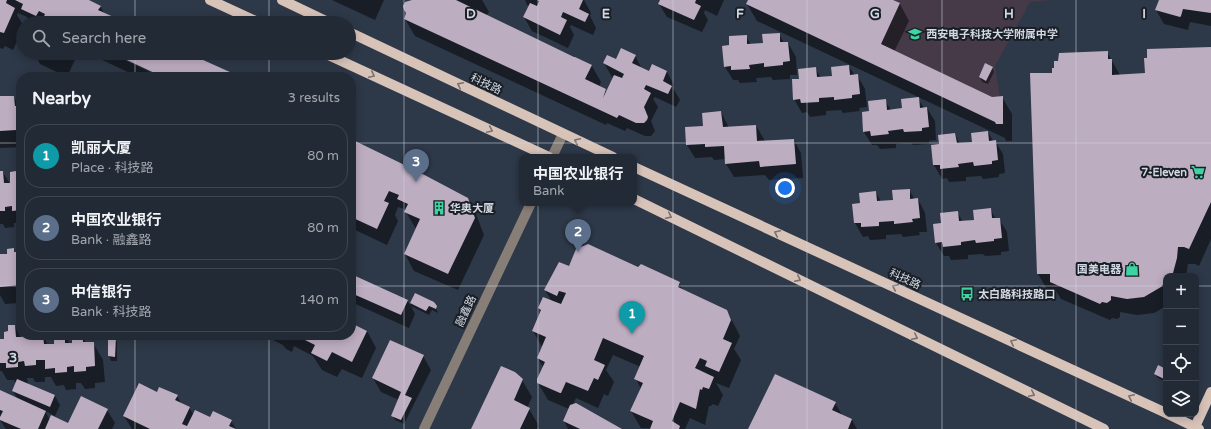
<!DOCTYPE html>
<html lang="en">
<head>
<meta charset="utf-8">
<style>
	:root { --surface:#222a36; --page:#2e3642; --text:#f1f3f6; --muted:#a2a7ad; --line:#3f4651; --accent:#8bbbb9 }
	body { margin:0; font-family:"Varela Round","Noto Sans SC",sans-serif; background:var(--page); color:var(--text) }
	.controls { position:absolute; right:12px; bottom:12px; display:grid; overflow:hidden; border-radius:8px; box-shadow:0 2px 10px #0003 }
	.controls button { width:36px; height:36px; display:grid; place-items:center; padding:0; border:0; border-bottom:1px solid var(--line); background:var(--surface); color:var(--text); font:20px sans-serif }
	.you { position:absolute; left:785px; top:188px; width:14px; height:14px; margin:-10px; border:3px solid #fff; border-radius:50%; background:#1a73e8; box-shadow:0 0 0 6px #1a73e833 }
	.badge { display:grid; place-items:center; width:26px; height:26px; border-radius:50%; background:var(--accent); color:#fff; font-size:13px; font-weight:700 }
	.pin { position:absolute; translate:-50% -33px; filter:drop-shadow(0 1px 2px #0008) }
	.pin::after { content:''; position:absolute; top:21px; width:14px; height:12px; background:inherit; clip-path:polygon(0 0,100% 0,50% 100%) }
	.popup { position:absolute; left:519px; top:154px; width:118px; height:52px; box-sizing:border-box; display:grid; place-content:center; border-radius:8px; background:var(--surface); filter:drop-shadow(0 1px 3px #0005); font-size:13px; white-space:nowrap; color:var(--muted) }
	.popup b { font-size:15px; color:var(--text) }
	.popup::after { content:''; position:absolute; left:50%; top:100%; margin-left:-8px; border:8px solid transparent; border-top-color:var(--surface) }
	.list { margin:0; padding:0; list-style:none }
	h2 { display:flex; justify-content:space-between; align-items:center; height:52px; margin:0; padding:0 16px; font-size:17px }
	h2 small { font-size:13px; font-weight:400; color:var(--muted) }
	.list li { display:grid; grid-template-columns:26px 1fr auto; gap:12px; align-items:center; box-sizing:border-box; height:64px; margin:0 8px 8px; padding:0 8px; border:1px solid var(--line); border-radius:16px }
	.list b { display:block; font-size:15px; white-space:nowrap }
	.list p { margin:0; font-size:13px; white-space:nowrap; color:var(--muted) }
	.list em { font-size:13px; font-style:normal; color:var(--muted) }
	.icon { flex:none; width:22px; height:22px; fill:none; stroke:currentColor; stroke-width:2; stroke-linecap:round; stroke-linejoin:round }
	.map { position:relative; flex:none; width:1211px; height:429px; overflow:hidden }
	.search { position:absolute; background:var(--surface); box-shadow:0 2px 10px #0003; left:16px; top:16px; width:340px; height:44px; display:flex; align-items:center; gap:10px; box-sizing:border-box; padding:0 14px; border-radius:22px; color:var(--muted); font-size:15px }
	.panel { position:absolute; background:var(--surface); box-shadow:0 2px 10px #0003; left:16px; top:72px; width:340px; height:268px; border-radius:16px }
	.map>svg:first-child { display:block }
	.education { fill:#463a49 }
	.shadow { fill:#0007 }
	.building { fill:#bdadc1 }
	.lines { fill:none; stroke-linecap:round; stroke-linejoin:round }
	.minor { stroke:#887e78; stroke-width:10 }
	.major { stroke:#d8c3b9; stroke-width:10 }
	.oneway { stroke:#797170 }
	.grid { fill:none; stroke:#d3d9e4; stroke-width:1; stroke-opacity:0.55 }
	.labels { text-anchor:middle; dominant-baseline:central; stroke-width:4; stroke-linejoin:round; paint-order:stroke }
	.poi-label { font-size:11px; font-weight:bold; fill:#d3d9e4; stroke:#1a1f26; text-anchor:start }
	.street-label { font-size:11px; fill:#d3d9e4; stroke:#1a1f26 }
	.grid-label { font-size:13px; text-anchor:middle; font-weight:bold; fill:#d3d9e4; stroke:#1a1f26; stroke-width:4; stroke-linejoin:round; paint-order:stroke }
</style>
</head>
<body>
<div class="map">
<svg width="1211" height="429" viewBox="0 0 1211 429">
	<rect width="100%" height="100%" fill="#2d3848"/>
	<!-- education -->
	<polygon class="education" points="748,0 1052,0 1030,2 995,66 1004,124"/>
	<!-- shadow -->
	<g class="shadow">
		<polygon points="0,0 87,0 100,6 104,13 125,23 30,23 27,17 18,13 17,15 23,25 23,28 13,50 5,46 3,49 0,48"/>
		<polygon points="332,0 384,0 375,20"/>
		<polygon points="413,0 482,0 489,12 486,16 592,66 601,82 599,87 606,91 607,93 614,78 612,77 604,63 635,56 642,69 649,72 667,72 674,85 673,88 680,100 676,107 655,97 653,99 658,107 651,121 655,131 651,136 645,136 627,128 625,131 607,123 606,125 415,36 405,19"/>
		<polygon points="525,0 584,0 591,13 590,16 596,28 593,35 571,25 570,27 574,35 568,48 532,31 524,17 530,6 527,5"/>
		<polygon points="661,0 724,0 717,16 705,10 704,13 708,20 702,32 667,17 659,4"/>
		<polygon points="749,0 891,0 900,4 909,21 894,52 992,98 1002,97 1012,114 1012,141 1006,141 1005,138 757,21 747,4"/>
		<polygon points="1160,0 1211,0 1211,26 1190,22 1188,30 1164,24 1156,10"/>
		<polygon points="779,34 784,43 788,43 796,57 797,75 790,75 790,79 773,80 771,77 756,78 757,82 740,83 738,80 733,80 725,67 730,46 746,36 751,45 764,44"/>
		<polygon points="1211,48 1211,239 1199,266 1195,264 1188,264 1186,276 1166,276 1166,306 1154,313 1137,315 1120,312 1120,317 1117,319 1112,318 1110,320 1061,299 1056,291 1048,291 1038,274 1031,74 1053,74 1107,52 1120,75 1146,74"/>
		<polygon points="34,53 78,53 67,77 40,64"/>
		<polygon points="92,53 110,53 161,77 138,77 94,56"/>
		<polygon points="849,66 855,76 857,75 865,89 867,107 859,108 860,111 843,113 841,110 826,111 826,115 810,117 807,112 802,113 794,99 800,80 815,68 821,78 833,77"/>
		<polygon points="992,67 994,72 988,84 982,82 980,77"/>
		<polygon points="0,96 14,97 20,107 21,107 21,147 0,148"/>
		<polygon points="918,99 924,108 927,108 935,121 936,140 929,141 929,144 913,145 911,143 896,144 896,148 880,149 877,145 872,145 864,132 870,112 885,101 891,110 903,109"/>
		<polygon points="721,112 729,128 756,126 764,139 764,142 794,140 801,153 803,178 769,180 765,175 734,177 726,164 726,159 714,160 712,157 695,158 687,145 704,127"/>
		<polygon points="988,132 993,141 995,141 1003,154 1005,173 999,174 999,177 983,179 981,176 966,177 966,181 949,182 947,178 942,179 934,165 932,146 940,145 955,134 960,144 973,142"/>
		<polygon points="351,140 466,197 476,214 484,235 458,290 414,271 405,254 416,229 404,209 398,207 395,215 398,221 387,245 351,228"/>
		<polygon points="0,172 3,172 11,186 16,172 18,177 21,177 21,224 20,223 14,223 14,227 5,228 3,224 0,224"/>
		<polygon points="909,190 915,200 918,199 925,213 927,232 919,232 920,235 903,237 901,234 886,235 886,239 870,240 868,236 863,237 855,223 853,205 861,204 876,192 881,202 894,201"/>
		<polygon points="990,209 996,219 999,219 1007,232 1009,251 1001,252 1001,255 985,256 983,254 968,255 968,259 951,260 949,256 944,256 936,243 942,224 957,212 963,222 975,220"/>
		<polygon points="13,249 15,253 20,253 21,249 21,303 5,304 0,295 0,255 8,254"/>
		<polygon points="569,267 638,269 679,283 683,290 726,310 736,328 740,336 734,349 741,360 729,388 716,383 723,395 718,406 713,404 711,406 709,406 705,425 690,418 685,429 641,428 631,411 641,389 636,379 641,367 613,355 606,370 614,382 608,396 604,394 598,408 576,398 573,405 620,429 568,429 564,421 569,409 548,400 538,383 543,367 538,358 542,347 533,331 541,312 539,308 552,302 545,290"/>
		<polygon points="351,275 407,300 410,305 415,294 434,302 438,313 432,310 429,315 411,306 415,314 409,328 351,302"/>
		<polygon points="351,324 367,331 376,348 362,378 342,369 337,377 322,370 313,356 294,346 292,352 286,349 283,345 265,336 264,338 257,335 351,335"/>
		<polygon points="15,326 21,338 23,338 23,335 36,335 43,336 48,345 55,345 59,338 59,335 65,335 70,344 73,344 73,335 82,336 86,343 93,343 103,360 105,382 95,383 95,388 85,389 81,383 76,383 76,389 66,390 64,385 56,386 51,377 45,377 45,382 35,382 33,378 27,378 28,384 55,396 60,405 55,416 45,411 50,420 67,424 107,410 115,423 112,429 6,429 0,420 0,392 18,400 13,391 16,383 14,380 7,380 2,371 0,371 0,340 5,340 9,332"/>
		<polygon points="115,338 117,342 117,361 111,361 109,356"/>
		<polygon points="423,356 431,370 404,424 395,420 392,415 399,400 381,392 373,378"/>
		<polygon points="1166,370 1166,382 1158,378 1155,374"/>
		<polygon points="522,380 532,397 527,408 529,409 539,426 537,429 472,429"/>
		<polygon points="157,393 177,396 182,405 189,408 194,415 231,421 236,429 132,429 124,416"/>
		<polygon points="835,403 842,415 852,420 857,429 749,429"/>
	</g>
	<!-- building -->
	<g class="building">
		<polygon points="0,0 7,0 6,3 15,8 4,33 0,32"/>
		<polygon points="15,0 89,0 101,6 98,10 127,23 41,23 45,14 39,11 36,16 21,9 23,4"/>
		<polygon points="412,0 456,0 574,57 575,57 592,65 585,79 606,89 603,98 614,75 622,78 624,74 603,63 607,55 616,59 621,48 636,55 632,63 649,71 652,64 667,71 663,81 672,86 668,94 646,85 644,89 651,93 644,107 648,117 647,120 644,123 636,123 619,115 617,118 404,19 406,13 404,10 403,6 405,2"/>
		<polygon points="537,0 583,0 579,9 589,14 585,22 563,12 561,17 567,20 560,35 523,17 530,3 537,6 539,1"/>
		<polygon points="660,0 696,0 695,3 701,6 694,20 658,4"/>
		<polygon points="748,0 893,0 900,3 881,44 992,97 1003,96 1003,124 996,124 995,122 746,4"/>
		<polygon points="1159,0 1211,0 1211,13 1183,9 1181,16 1180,17 1155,10"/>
		<polygon points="780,33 780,42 788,42 790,61 783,62 783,65 764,67 764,63 749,65 750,69 731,70 731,66 724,67 722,46 729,45 729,36 747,35 747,44 763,43 762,34"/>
		<polygon points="1211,47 1211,202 1189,249 1184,247 1178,247 1177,258 1173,273 1170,276 1166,276 1166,281 1161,287 1144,297 1127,299 1111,296 1111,300 1107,303 1102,302 1100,304 1050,282 1050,274 1037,274 1030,73 1052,73 1052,68 1054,68 1054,61 1058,61 1059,53 1108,51 1108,59 1112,59 1112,75 1145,73 1144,58 1147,58 1147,49"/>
		<polygon points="42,53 61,53 57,60"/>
		<polygon points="112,53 193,53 192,55 241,77 163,77"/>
		<polygon points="985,63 993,67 986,81 979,77"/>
		<polygon points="849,65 850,75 858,74 860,94 852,95 852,98 834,100 834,97 819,98 819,102 801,103 800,99 793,100 792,79 799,79 798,69 816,67 817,77 832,76 831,67"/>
		<polygon points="0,96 14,96 15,106 21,106 21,137 17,138 16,130 0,131"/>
		<polygon points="919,97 920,108 927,107 929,127 922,128 922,131 904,132 903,129 888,131 889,134 871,136 870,131 863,132 862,112 869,111 868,101 886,99 887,110 902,108 901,99"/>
		<polygon points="721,111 723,127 756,125 757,141 794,139 796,164 760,167 759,161 725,164 724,146 705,147 705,144 686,145 685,127 703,126 702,113"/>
		<polygon points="988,131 989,141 996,140 998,160 992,161 992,164 974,166 973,162 958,164 959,167 940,169 940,165 933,165 931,145 939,144 938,135 955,133 957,143 972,142 971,133"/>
		<polygon points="351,139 417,171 468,198 475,218 448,274 404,254 420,219 404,212 408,204 397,199 399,195 389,191 384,201 389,203 377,229 351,217"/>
		<polygon points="0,171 3,171 4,183 10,183 10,172 16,171 16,176 21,176 21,210 12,211 12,206 5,207 5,211 0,211"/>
		<polygon points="910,189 910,199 918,198 920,218 912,219 913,222 894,224 894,221 879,222 879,226 861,227 861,223 854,223 852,204 860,203 859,193 876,191 877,201 893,200 892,190"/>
		<polygon points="991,208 992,218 1000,218 1002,238 994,239 994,241 976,243 975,240 961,242 961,245 943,247 942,242 935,243 933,224 941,223 940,213 958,211 959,221 974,220 973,210"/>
		<polygon points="588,244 638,267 641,264 680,282 678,287 727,310 731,320 723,339 732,343 719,372 705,366 707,361 700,358 695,368 714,377 709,389 703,387 702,390 700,389 696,409 680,402 672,421 680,426 679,429 650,429 653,421 630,411 643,383 634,379 644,356 603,338 594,360 605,365 598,380 594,378 588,391 566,382 561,393 560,393 537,383 537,379 545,362 537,358 546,337 532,331 541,310 538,308 543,297 561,304 566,293 559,291 557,296 544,290 559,262 569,266 576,249"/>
		<polygon points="14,248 14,252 19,252 19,248 21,248 21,285 0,287 0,254 7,254 7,249"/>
		<polygon points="351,274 408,300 401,315 351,293"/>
		<polygon points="415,293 434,302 437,306 436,309 429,306 426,311 410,303"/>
		<polygon points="351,323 367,331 352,362 332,352 327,361 311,353 315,345 295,335 351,335"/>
		<polygon points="8,325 15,325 16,337 22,337 22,335 43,335 44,344 54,344 54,337 58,337 58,335 65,335 65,343 72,343 72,335 83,335 83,342 94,342 95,366 86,367 86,371 74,372 74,366 67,367 67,372 55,373 55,368 45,369 45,360 36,360 36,365 25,366 24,361 18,362 18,367 6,368 6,363 0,363 0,339 4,339 4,332 8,331"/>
		<polygon points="108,337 116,337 115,357 108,356"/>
		<polygon points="390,340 424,355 405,395 412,398 401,420 391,416 401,392 372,378"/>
		<polygon points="1158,365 1166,369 1166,380 1154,374"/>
		<polygon points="501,366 515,372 523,379 514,400 530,408 520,429 471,429"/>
		<polygon points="775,374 836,402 832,410 852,419 848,429 748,429"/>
		<polygon points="17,379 55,395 50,407 12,391"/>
		<polygon points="139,383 157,392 159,387 178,395 175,400 190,407 182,424 187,426 195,410 210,417 213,411 232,420 229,426 236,429 150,429 123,416"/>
		<polygon points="0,390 46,411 38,429 21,429 0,420 0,417 3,411 0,410"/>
		<polygon points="81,396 108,409 98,429 45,429 51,415 68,423"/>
		<polygon points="576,403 622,429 580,429 563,421 570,405"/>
	</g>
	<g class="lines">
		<!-- minor -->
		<g class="minor">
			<polyline points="552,157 563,134"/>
			<polyline points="424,429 531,203"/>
		</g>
		<!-- major -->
		<g class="major">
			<polyline points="210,0 260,23"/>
			<polyline points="282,0 330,23"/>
			<polyline points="349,32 613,157"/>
			<polyline points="324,53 549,157"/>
			<polyline points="634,167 1166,413"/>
			<polyline points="634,199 1104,429"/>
			<polyline points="1168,414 1199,429"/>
			<polyline points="1194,429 1211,392"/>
		</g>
	</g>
	<!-- one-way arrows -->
	<defs><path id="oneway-chevron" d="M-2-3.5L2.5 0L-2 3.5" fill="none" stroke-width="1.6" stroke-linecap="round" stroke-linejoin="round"/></defs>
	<g class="oneway">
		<use href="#oneway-chevron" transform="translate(372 75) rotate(25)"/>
		<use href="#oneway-chevron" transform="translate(460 85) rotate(-154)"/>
		<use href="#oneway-chevron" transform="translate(490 130) rotate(25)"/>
		<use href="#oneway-chevron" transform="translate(577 141) rotate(-155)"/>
		<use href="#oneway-chevron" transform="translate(669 216) rotate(26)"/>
		<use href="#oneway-chevron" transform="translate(777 233) rotate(-155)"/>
		<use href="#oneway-chevron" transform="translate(798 279) rotate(26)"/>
		<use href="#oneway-chevron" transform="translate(895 287) rotate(-155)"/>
		<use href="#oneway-chevron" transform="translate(915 337) rotate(26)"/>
		<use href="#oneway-chevron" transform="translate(1013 342) rotate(-155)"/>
		<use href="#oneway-chevron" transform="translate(1032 394) rotate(26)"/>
		<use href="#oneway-chevron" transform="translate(1131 397) rotate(-155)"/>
	</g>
	<!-- grid -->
	<path class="grid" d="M135 0V23M269 0V23M404 0V429M538 0V429M673 0V429M807 0V429M942 0V429M1076 0V429M135 53V77M269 53V77M0 143H21M351 143H1211M0 286H21M351 286H1166M1196 286H1211M135 335V429M269 335V429"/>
	<!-- icons -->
	<defs>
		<g id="school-bare" transform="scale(1.08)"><path d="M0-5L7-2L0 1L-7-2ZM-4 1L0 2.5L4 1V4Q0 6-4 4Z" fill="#3ed4a2" stroke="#1a1f26" stroke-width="2.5" paint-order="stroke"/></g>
		<g id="supermarket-bare" transform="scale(1.08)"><path d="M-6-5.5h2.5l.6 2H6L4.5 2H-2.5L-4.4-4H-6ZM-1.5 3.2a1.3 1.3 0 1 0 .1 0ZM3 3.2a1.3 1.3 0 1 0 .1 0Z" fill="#3ed4a2" stroke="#1a1f26" stroke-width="2.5" paint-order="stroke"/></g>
		<g id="building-bare" transform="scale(1.08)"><path d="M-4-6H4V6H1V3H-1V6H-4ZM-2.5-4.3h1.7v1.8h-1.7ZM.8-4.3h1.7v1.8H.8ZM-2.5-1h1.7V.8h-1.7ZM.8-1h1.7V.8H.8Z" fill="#3ed4a2" stroke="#1a1f26" stroke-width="2.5" paint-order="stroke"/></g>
		<g id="shop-bare" transform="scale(1.08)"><path d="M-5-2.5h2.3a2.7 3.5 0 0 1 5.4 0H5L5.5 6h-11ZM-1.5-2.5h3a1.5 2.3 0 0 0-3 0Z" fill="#3ed4a2" stroke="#1a1f26" stroke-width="2.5" paint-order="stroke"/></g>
		<g id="bus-bare" transform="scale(1.08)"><path d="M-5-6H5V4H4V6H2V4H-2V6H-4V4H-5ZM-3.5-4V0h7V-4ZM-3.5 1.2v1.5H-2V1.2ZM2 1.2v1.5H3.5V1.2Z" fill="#3ed4a2" stroke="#1a1f26" stroke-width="2.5" paint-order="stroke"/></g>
	</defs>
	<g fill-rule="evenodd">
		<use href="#school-bare" x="915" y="34"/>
		<use href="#supermarket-bare" x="1198" y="172"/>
		<use href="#building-bare" x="439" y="208"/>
		<use href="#shop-bare" x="1132" y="269"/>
		<use href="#bus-bare" x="967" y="294"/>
	</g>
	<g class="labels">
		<!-- poi labels -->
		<g class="poi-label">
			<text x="926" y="34">西安电子科技大学附属中学</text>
			<text x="1187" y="172" text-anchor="end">7-Eleven</text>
			<text x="450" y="208">华奥大厦</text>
			<text x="1121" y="269" text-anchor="end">国美电器</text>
			<text x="978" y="294">太白路科技路口</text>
		</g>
		<!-- street labels -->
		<g class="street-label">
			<text transform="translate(486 84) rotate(26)">科技路</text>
			<text transform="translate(905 279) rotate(25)">科技路</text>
			<text transform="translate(466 311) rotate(-65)">融鑫路</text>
		</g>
	</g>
	<g class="grid-label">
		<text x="471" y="18">D</text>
		<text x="606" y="18">E</text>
		<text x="740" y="18">F</text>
		<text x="875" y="18">G</text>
		<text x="1009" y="18">H</text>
		<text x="1144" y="18">I</text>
		<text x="13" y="362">3</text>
	</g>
</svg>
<div class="controls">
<button>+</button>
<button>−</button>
<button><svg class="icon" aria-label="locate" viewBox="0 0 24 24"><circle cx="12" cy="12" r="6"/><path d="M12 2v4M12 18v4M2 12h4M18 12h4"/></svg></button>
<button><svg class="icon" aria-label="layers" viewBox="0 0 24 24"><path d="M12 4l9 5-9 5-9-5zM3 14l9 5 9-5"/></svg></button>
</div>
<div class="you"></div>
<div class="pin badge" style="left:632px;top:334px;background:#0f9aa8">1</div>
<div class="pin badge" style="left:578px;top:252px;background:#5c6f8a">2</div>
<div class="popup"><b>中国农业银行</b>Bank</div>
<div class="pin badge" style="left:416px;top:182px;background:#5c6f8a">3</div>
<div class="search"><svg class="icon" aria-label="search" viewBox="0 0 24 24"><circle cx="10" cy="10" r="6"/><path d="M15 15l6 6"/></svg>Search here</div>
<section class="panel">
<h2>Nearby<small>3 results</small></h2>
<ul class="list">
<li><span class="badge" style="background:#0f9aa8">1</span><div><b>凯丽大厦</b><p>Place · 科技路</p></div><em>80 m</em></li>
<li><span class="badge" style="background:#5c6f8a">2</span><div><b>中国农业银行</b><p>Bank · 融鑫路</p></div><em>80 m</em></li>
<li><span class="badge" style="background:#5c6f8a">3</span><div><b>中信银行</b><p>Bank · 科技路</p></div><em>140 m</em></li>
</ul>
</section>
</div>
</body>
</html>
